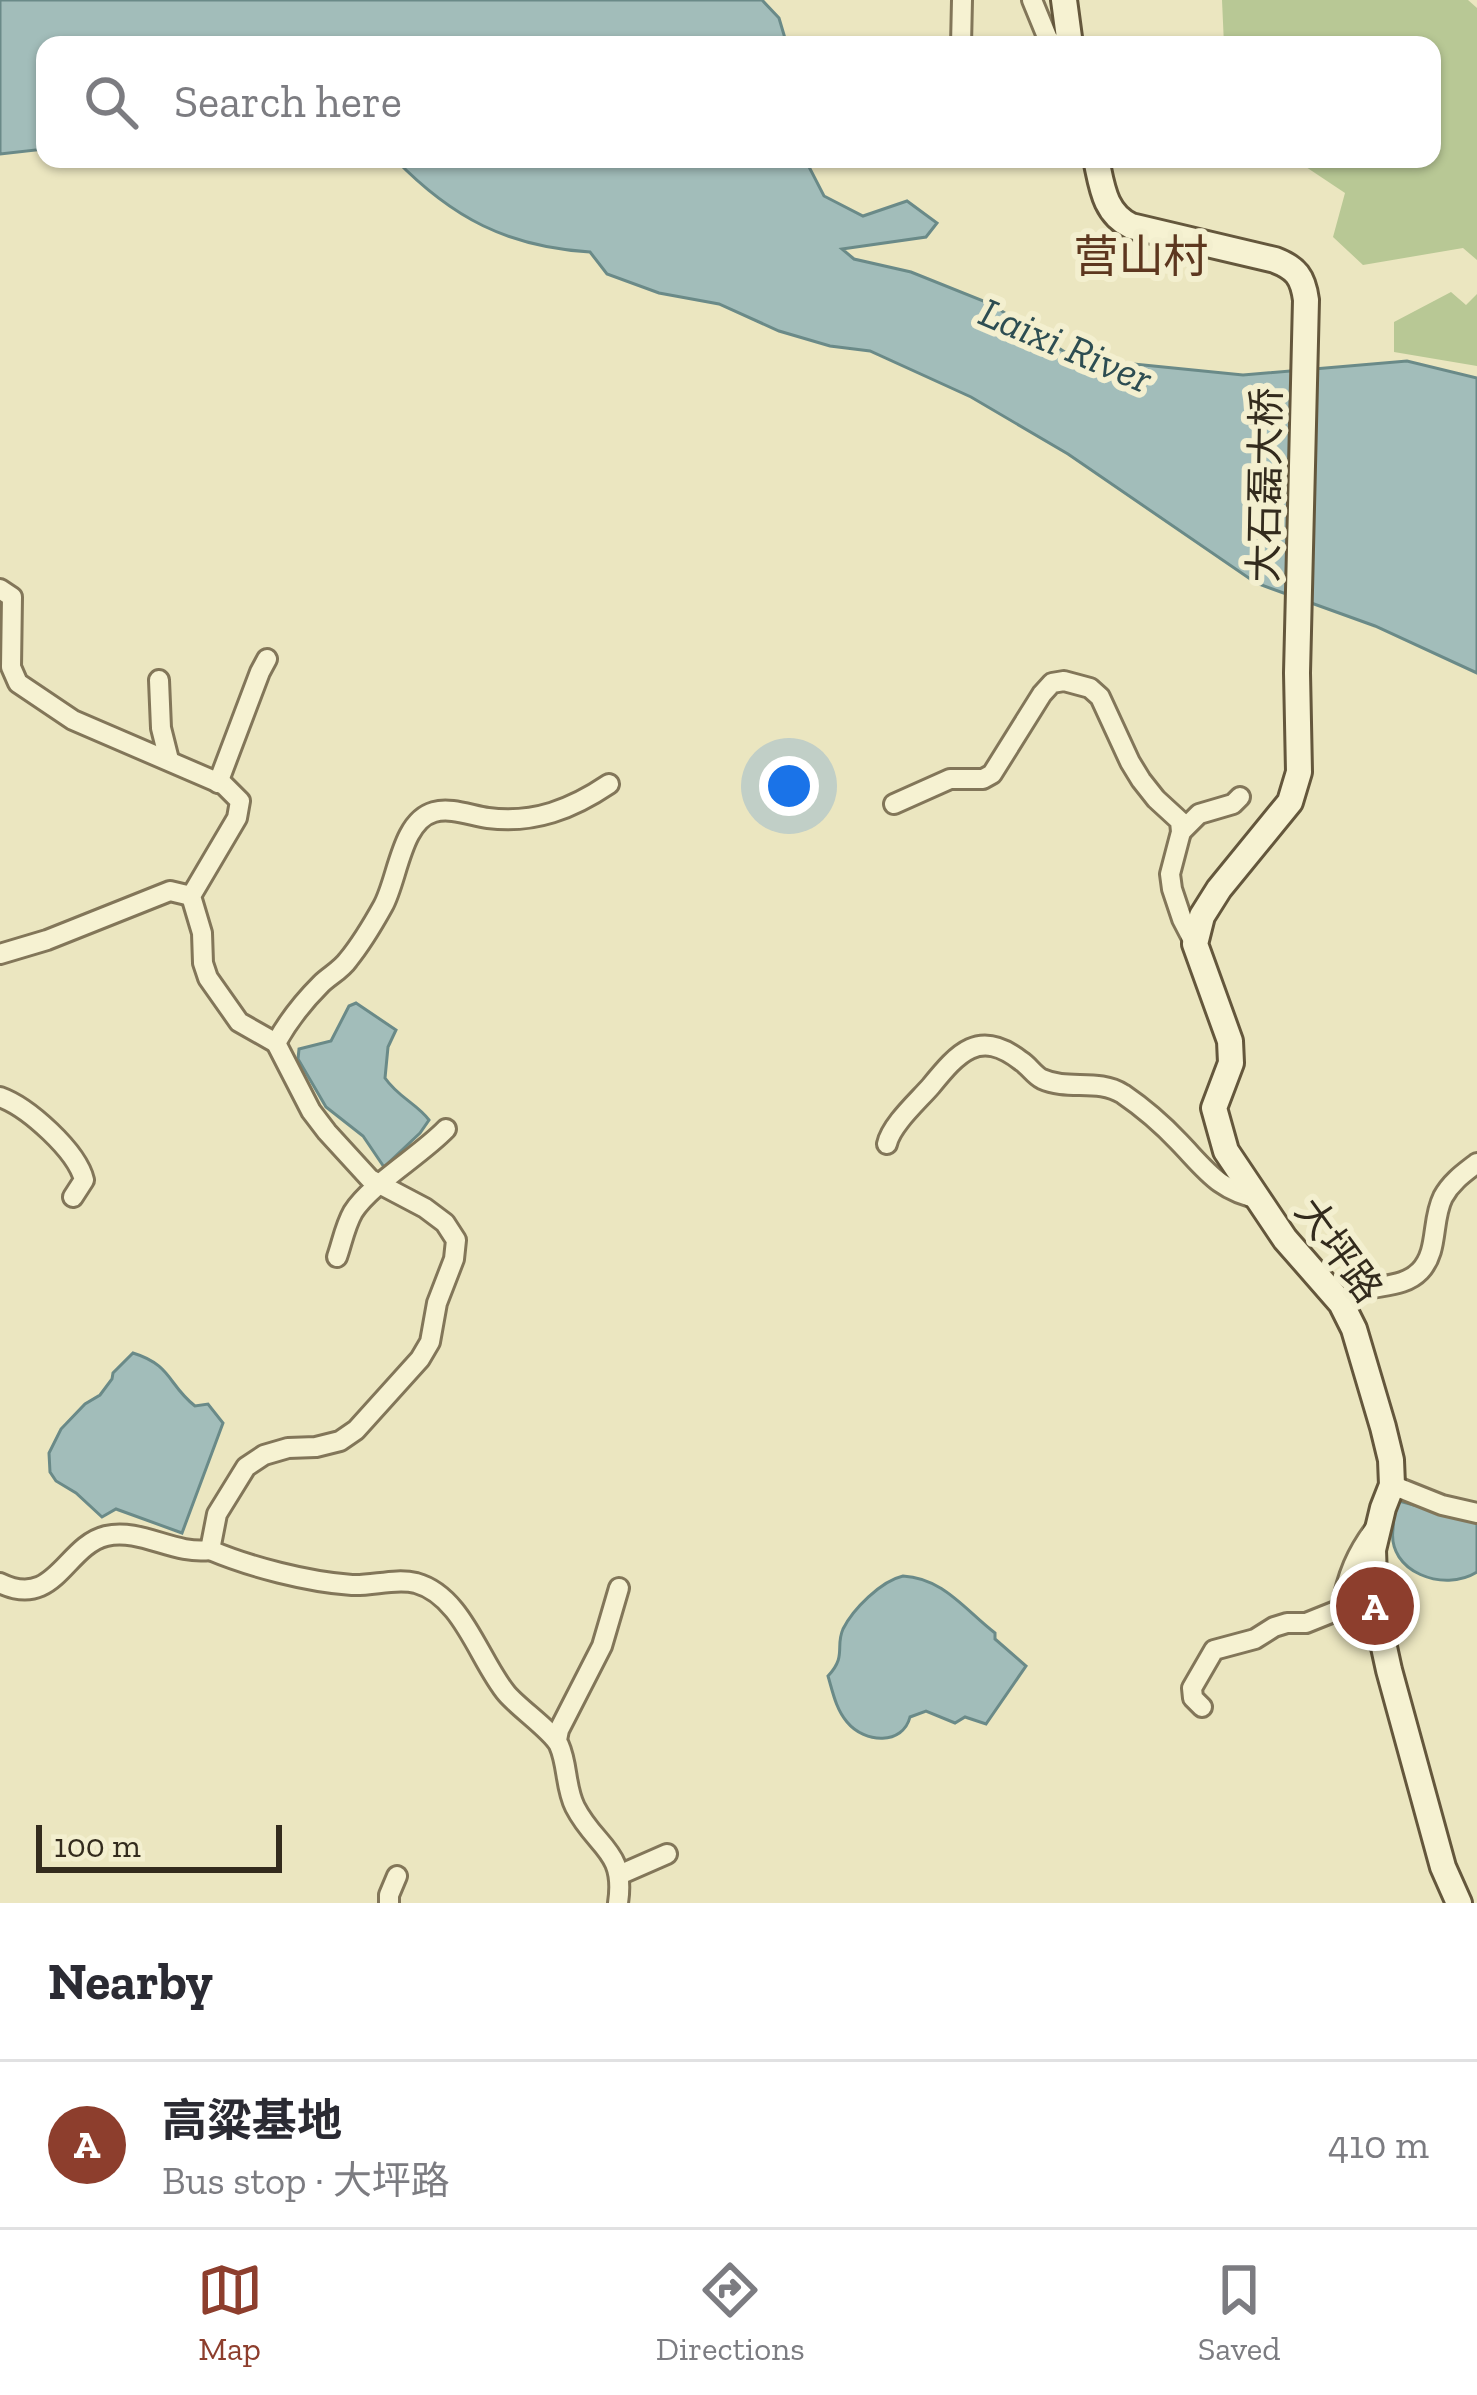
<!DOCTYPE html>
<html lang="en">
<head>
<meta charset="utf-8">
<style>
	:root { --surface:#fff; --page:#f2f2f3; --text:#2b2b33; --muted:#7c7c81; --line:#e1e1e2; --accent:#8d3e2d }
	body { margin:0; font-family:"Zilla Slab","Noto Sans SC",serif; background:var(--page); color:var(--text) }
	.scale { position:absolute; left:36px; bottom:30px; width:246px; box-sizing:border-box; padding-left:12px; border:6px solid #332b1d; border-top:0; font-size:33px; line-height:42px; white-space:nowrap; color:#332b1d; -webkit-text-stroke:9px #f3efcf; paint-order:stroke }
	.you { position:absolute; left:789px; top:786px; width:42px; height:42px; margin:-30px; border:9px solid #fff; border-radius:50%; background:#1a73e8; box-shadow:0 0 0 18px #1a73e833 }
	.badge { display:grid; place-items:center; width:78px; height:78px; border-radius:50%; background:var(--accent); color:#fff; font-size:39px; font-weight:700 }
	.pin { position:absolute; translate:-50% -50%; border:6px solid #fff; box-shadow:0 3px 12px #0006 }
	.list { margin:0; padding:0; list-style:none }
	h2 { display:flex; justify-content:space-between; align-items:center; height:156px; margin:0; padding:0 48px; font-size:51px }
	h2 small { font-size:39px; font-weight:400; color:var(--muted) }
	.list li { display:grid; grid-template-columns:78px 1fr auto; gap:36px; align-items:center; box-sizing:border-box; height:168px; padding:0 48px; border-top:3px solid var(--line) }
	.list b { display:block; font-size:45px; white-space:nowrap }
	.list p { margin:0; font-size:39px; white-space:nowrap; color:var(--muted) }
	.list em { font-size:39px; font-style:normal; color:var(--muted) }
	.icon { flex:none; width:66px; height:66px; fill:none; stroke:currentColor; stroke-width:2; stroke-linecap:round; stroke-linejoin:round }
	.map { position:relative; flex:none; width:1477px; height:1903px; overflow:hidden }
	.search { position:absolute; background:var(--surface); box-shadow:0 3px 9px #0004; left:36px; right:36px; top:36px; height:132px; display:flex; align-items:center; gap:30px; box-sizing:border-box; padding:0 42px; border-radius:24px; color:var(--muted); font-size:45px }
	.sheet { height:324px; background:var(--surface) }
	nav { display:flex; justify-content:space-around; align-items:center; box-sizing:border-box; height:168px; border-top:3px solid var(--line); background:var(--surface); font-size:33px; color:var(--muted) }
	nav a { display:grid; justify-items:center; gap:6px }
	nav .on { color:var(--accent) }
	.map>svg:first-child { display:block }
	.green { fill:#b8c895 }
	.water { fill:#a2bdba; stroke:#6a8a88; stroke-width:3 }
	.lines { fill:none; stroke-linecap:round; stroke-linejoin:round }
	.street-casing { stroke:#827659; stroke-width:24 }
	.secondary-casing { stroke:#64573c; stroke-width:30 }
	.street { stroke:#f6f2d2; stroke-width:18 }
	.secondary { stroke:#f6f2d2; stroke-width:24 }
	.labels { text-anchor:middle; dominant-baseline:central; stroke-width:12; stroke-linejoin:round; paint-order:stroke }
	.street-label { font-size:39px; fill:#332b1d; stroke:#f3efcf }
	.water-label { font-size:42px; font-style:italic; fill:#2d4d52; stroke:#f3efcf }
	.quarter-label { font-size:45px; fill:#5d371f; stroke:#f3efcf }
</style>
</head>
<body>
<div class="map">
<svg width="1477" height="1903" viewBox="0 0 1477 1903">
	<rect width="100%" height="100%" fill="#ebe6c0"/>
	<!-- green -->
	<g class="green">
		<polygon points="1222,0 1468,0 1477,8 1477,260 1463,248 1363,265 1333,237 1345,193 1294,159 1432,159 1432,45 1224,45"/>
		<polygon points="1451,292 1466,305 1477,294 1477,366 1394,352 1394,322"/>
	</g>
	<!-- water -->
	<g class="water">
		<polygon points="0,0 762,0 779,18 787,45 45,45 45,149 0,154"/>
		<path d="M395 159H805L824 196 863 216 907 201 937 223 926 237 842 249 854 259 911 272 991 304 1074 358 1243 375 1407 361 1477 378V673L1375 626 1256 583 1068 454 971 397 870 351 830 346 779 331 719 304 659 293 607 274 590 252C508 247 452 218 395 159Z"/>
		<path d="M356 1003 396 1030 388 1047 385 1078C398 1097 417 1104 429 1120L420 1133 384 1167 363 1136 326 1107 298 1059 299 1049 331 1041 349 1006Z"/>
		<path d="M133 1353C172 1365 168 1385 195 1406L208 1404 223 1423 182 1533 116 1509 102 1517 76 1493 56 1481 50 1472 49 1453 61 1429 85 1404 100 1395 112 1379 113 1373Z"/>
		<path d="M1399 1501 1477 1522V1572C1444 1593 1387 1572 1393 1529 1394 1517 1392 1511 1399 1501Z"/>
		<path d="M903 1576C943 1578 965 1610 995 1633V1639L1026 1666 986 1724 965 1717 955 1723 926 1711 910 1717C903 1745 865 1744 847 1722 836 1709 833 1693 828 1676 847 1656 835 1647 843 1629 853 1609 881 1581 903 1576Z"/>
	</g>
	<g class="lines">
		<!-- street casing -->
		<g class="street-casing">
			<g id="street">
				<polyline points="1032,0 1048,39 1055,45"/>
				<polyline points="961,45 962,0"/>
				<path d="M0 589 12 597 11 667 18 683 73 720 224 785 240 801 237 818 191 896 202 933 203 963 208 978 239 1022 276 1043 311 1111 327 1132 370 1179 425 1208 445 1223 456 1240 454 1259 437 1303 430 1342 420 1359 356 1430 340 1441 316 1447 288 1448 264 1455 246 1467 217 1514 210 1550C250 1567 308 1582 352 1585 373 1586 395 1578 416 1583 463 1596 479 1661 507 1694 520 1709 552 1731 559 1745 568 1765 565 1787 575 1807 596 1848 626 1850 618 1903"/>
				<polyline points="159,680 161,728 169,760"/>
				<polyline points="218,783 260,672 267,659"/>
				<polyline points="894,804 950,779 983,779 992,774 1042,694 1052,683 1064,681 1090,688 1100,697 1130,762 1141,780 1156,799 1180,821 1181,832 1170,874 1172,889 1182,919 1195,944"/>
				<polyline points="1181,832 1199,814 1233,804 1240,797"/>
				<polyline points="0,954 47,940 170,891 191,896"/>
				<path d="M276 1043C288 1021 303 1002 321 984 329 976 341 970 348 960 361 944 373 924 383 906 398 879 401 821 434 812 451 807 472 816 488 818 534 824 572 809 609 784"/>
				<path d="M0 1097C28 1107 77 1151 84 1180L73 1197"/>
				<path d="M887 1144C891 1125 918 1101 931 1086 958 1053 979 1028 1021 1061 1029 1066 1034 1075 1042 1079 1068 1091 1098 1078 1123 1094 1142 1107 1163 1125 1179 1142 1206 1170 1219 1191 1260 1199"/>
				<path d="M337 1257C342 1243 345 1226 353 1212 371 1184 420 1156 446 1129"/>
				<path d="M1341 1303C1362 1280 1399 1293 1420 1271 1439 1251 1431 1221 1443 1197 1451 1182 1464 1173 1477 1163"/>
				<polyline points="1392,1485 1442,1505 1477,1513"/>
				<path d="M1377 1526C1356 1553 1347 1576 1341 1609L1346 1618 1384 1647"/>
				<path d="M0 1583C55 1610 65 1546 106 1536 141 1528 174 1555 210 1550"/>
				<polyline points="1202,1707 1193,1698 1192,1688 1214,1650 1255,1639 1274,1627 1287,1623 1306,1623 1341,1609"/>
				<polyline points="557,1740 559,1730 602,1646 619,1588"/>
				<polyline points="619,1875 667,1854"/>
				<polyline points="389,1903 389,1895 397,1876"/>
			</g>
		</g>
		<!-- secondary casing -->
		<g class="secondary-casing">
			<g id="secondary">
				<polyline points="1064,0 1070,45"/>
				<path d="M1096 159C1102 186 1104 213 1131 226L1275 260C1296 268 1303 277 1306 300L1297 673 1299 772 1290 802 1219 889 1202 916 1195 944 1230 1041 1231 1063 1214 1108 1226 1151 1285 1239 1341 1303 1354 1329 1383 1427 1391 1460 1392 1485 1383 1508 1373 1550 1375 1606 1389 1670 1443 1867 1459 1903"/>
			</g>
		</g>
		<!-- street -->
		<use href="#street" class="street"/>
		<!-- secondary -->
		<use href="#secondary" class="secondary"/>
	</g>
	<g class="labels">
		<!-- street labels -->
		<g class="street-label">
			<text transform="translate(1265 485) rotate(-89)">大石磊大桥</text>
			<text transform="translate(1339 1250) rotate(54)">大坪路</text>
		</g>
		<!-- water labels -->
		<g class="water-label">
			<text transform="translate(1066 345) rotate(23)">Laixi River</text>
		</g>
		<!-- quarter labels -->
		<g class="quarter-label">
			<text x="1141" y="257">营山村</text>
		</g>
	</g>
</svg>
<div class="scale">100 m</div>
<div class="you"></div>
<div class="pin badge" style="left:1375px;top:1606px">A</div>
<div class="search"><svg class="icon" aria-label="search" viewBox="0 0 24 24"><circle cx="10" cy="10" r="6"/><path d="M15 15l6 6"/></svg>Search here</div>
</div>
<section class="sheet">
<h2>Nearby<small></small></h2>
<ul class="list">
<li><span class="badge">A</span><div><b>高粱基地</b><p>Bus stop · 大坪路</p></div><em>410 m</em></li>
</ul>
</section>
<nav>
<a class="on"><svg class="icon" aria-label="map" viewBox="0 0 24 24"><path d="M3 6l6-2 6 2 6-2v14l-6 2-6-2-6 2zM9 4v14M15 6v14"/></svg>Map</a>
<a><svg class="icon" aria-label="directions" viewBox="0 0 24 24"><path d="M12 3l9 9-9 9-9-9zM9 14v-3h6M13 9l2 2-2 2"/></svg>Directions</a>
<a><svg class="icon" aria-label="saved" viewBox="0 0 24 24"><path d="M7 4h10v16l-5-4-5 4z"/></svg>Saved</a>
</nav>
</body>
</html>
